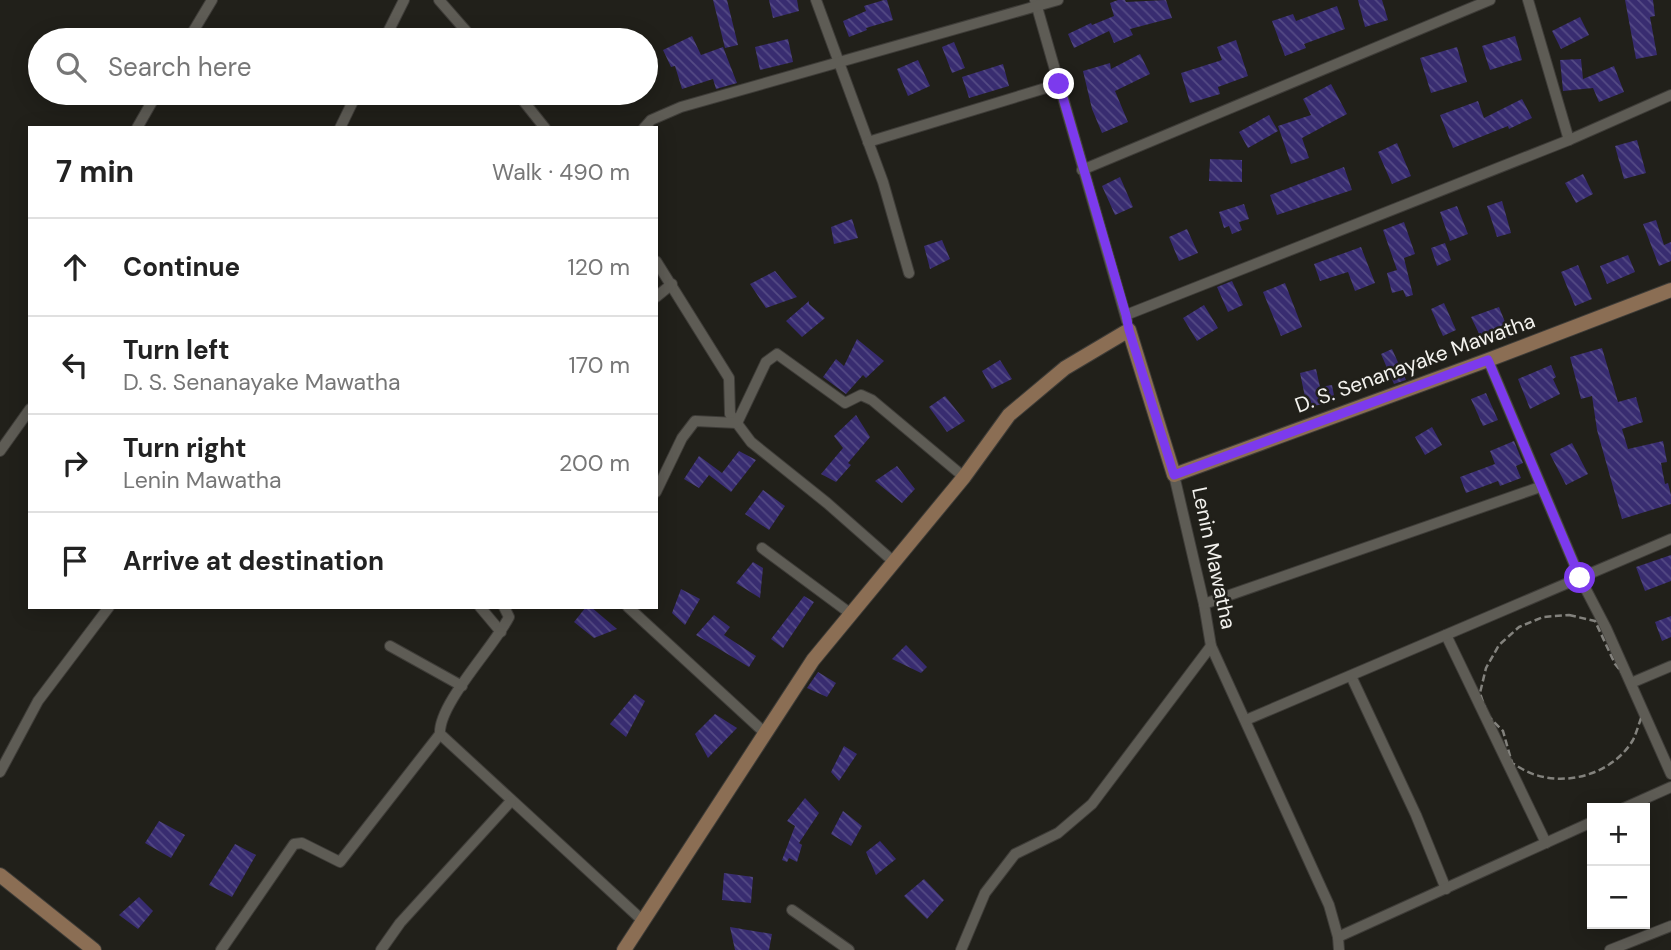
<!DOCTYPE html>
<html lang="en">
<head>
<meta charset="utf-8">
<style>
	:root { --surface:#fff; --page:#f2f2f2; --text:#222; --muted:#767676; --line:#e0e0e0 }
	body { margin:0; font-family:"DM Sans",sans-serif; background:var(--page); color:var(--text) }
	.controls { position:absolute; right:21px; bottom:21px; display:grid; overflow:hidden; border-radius:0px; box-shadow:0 4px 18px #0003 }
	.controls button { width:63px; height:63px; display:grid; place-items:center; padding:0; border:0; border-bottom:2px solid var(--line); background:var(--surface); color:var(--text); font:35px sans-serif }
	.stop { position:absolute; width:21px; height:21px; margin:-16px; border:5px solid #7c3aed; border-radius:50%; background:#fff }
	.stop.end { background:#7c3aed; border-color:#fff; box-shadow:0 2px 7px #0008 }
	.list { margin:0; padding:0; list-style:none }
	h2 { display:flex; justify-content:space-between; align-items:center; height:91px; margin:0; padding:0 28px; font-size:30px }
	h2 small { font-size:23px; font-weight:400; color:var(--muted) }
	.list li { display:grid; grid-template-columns:46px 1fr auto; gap:21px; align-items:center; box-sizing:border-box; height:98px; padding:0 28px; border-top:2px solid var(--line) }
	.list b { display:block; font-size:26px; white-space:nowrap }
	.list p { margin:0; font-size:23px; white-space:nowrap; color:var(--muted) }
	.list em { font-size:23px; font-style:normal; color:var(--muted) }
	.icon { flex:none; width:38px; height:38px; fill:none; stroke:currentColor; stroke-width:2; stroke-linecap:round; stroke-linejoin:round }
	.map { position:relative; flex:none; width:1671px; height:950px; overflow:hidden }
	.search { position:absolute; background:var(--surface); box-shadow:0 4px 18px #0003; left:28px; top:28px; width:630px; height:77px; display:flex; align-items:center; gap:18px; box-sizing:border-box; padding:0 24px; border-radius:38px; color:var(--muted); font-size:26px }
	.panel { position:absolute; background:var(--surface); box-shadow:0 4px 18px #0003; left:28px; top:126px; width:630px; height:483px; border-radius:0px }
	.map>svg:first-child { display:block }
	.building { fill:url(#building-back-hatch) }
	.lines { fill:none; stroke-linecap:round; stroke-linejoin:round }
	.street-casing { stroke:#3e3c38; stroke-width:12 }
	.secondary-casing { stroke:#3e3c38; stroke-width:16 }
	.path { stroke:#83827d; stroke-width:2.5; stroke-dasharray:7 3.5; stroke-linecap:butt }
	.street { stroke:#5e5c55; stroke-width:10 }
	.secondary { stroke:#8b6e54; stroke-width:14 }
	.route { stroke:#7c3aed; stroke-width:9 }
	.labels { text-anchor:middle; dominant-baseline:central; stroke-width:5; stroke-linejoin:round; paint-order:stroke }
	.street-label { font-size:21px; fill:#f3f2ee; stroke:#21201a }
</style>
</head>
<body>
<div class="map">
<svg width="1671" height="950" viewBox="0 0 1671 950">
	<defs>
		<pattern id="building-back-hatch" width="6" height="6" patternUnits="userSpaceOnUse" patternTransform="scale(1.75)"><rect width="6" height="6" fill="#382c70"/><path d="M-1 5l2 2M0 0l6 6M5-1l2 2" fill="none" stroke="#554b85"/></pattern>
	</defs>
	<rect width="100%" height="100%" fill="#21201a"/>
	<!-- building -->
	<g class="building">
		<polygon points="713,0 727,0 738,45 725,48"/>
		<polygon points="769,0 797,0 799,11 773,18"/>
		<polygon points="884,0 887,0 893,20 866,28 867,30 849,37 843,21 866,11 864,6"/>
		<polygon points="1118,0 1125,0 1126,2 1166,0 1172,18 1130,29 1133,35 1114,43 1109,31 1074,48 1068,34 1091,23 1092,25 1114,16 1110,3"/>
		<polygon points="1358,0 1382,0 1388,20 1365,27"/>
		<polygon points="1625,0 1653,0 1655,16 1650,17 1657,55 1636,59"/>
		<polygon points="1337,6 1345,29 1304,44 1306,48 1285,56 1272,21 1293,14 1296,21"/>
		<polygon points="1580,17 1589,35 1561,49 1552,31"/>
		<polygon points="692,36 701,55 723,47 737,83 716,89 713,79 682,89 675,66 671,67 663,50"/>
		<polygon points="1515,36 1522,60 1490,70 1482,46"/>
		<polygon points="788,39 793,62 760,70 755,47"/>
		<polygon points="1236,40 1248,76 1218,87 1220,94 1190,103 1181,73 1222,60 1217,47"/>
		<polygon points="954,42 965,68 952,73 942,47"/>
		<polygon points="1457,47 1467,82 1431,93 1420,58"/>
		<polygon points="1140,54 1150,74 1115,91 1128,122 1102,133 1092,109 1083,71 1110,63 1111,69"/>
		<polygon points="1581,59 1583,79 1614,66 1624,92 1599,102 1593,88 1563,91 1560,60"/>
		<polygon points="918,60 930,86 908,96 897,69"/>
		<polygon points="1003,64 1009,86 969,98 962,77"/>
		<polygon points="1331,84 1347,114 1302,138 1309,158 1291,164 1278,126 1311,115 1303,99"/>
		<polygon points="1522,99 1532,118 1509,129 1508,126 1453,148 1440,115 1478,101 1484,118"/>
		<polygon points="1269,115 1278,131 1248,148 1239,132"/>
		<polygon points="1637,140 1646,173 1624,179 1615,146"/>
		<polygon points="1397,143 1411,176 1392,184 1378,152"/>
		<polygon points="1210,159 1242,160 1242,182 1209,181"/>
		<polygon points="1344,167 1352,190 1277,215 1270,195"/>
		<polygon points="1583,174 1593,194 1576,203 1565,183"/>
		<polygon points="1120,177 1133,207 1115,215 1102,186"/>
		<polygon points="1502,201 1511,233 1497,237 1487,206"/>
		<polygon points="1244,204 1249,219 1239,222 1242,230 1232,234 1229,226 1224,228 1219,212"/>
		<polygon points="1457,206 1468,234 1450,241 1440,212"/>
		<polygon points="852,219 858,238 834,244 831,227"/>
		<polygon points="1656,220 1664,245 1671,242 1671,261 1659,266 1643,224"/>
		<polygon points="1404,222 1415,254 1404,258 1413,295 1406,297 1403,290 1392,293 1387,273 1397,270 1383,230"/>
		<polygon points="1187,229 1198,253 1179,261 1169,237"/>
		<polygon points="942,240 950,259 930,269 924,246"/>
		<polygon points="1445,243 1451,260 1437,266 1431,248"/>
		<polygon points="1361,247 1375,283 1355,291 1348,272 1320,281 1314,264"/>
		<polygon points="1628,255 1635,272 1607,284 1600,266"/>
		<polygon points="1578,265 1592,299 1575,306 1561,272"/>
		<polygon points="775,271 797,297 766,308 750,284"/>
		<polygon points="1232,281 1243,305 1228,312 1217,287"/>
		<polygon points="1285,283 1302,327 1281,336 1263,292"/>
		<polygon points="809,301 809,304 825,318 802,337 786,321"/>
		<polygon points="1444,303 1456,330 1443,336 1431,309"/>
		<polygon points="1204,305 1218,328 1197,341 1183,318"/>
		<polygon points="1499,307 1511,337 1500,341 1497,333 1482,340 1471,317"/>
		<polygon points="857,339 884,361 866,378 863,375 846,394 823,377 836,359 844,366"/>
		<polygon points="1602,348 1618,402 1636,397 1643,422 1622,429 1628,449 1663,441 1667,462 1661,463 1665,484 1668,483 1671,495 1671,504 1622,519 1597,430 1592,396 1581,399 1570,357"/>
		<polygon points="1392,349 1406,380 1394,384 1381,354"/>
		<polygon points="1000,360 1012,379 992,389 982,371"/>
		<polygon points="1551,365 1556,377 1553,379 1560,394 1530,409 1518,379"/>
		<polygon points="1316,369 1320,387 1332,385 1335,401 1310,407 1308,396 1305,397 1300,373"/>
		<polygon points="1486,393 1498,420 1483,426 1471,399"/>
		<polygon points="945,396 965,421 947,432 929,407"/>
		<polygon points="856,415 870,437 848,463 851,465 836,482 821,474 843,448 834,436"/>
		<polygon points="1432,427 1442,445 1425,455 1415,437"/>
		<polygon points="1514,441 1523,463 1516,466 1521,478 1500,486 1498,481 1466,493 1460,477 1495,464 1490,451"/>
		<polygon points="1572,443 1588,474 1566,485 1550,454"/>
		<polygon points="739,451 756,460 731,492 709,475 699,488 684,479 699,456 722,473"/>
		<polygon points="897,466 915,489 902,503 875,481"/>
		<polygon points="763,490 785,506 769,530 745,514"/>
		<polygon points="1671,555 1671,581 1645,591 1636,567"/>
		<polygon points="753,562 763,568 760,598 736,583"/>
		<polygon points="681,589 700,599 685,625 672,613"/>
		<polygon points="804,596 814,602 783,648 771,639"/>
		<polygon points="586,607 591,607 617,629 594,638 574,622"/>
		<polygon points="714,615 730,627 724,635 756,656 749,667 696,635"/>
		<polygon points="1671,616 1671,637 1662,641 1655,622"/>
		<polygon points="906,645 927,667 921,673 892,659"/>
		<polygon points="818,672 836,683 827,697 807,688"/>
		<polygon points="635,694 645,701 626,737 610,724"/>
		<polygon points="715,714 737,728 708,758 695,734"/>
		<polygon points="844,746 857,754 839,781 831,772"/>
		<polygon points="805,798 819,813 799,843 802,845 797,862 789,858 787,862 782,860 795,826 787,821"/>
		<polygon points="843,811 862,826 851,846 831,834"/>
		<polygon points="159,821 185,835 171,858 145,843"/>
		<polygon points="880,841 896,859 876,875 866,852"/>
		<polygon points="235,844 256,855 232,897 209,885"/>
		<polygon points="724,873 753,877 751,903 722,900"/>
		<polygon points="924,879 944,900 927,919 904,896"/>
		<polygon points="139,897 153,911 138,929 119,915"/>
		<polygon points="730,927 772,934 769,950 735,950"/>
	</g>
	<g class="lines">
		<!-- street casing -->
		<g class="street-casing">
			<g id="street">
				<polyline points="439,0 474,40"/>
				<polyline points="816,0 883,182 909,273"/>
				<polyline points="1035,0 1127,321"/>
				<polyline points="1528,0 1569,140"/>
				<polyline points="188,40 212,0"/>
				<polyline points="384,40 404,0"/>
				<polyline points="517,93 545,128"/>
				<polyline points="137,128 157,93"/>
				<polyline points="340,128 357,93"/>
				<polyline points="644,128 651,120 681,107 1058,0"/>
				<polyline points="868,142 1059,84"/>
				<polyline points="1082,170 1490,0"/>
				<polyline points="656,261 729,378 730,414 751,442 827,503 894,562"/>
				<polyline points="656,297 672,284"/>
				<polyline points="1126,315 1569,140 1671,95"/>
				<polyline points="1488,360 1580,578 1606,628 1671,774"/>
				<polyline points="0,451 30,409"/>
				<polyline points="1174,475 1204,604 1211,646 1329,905 1338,937 1339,950"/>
				<polyline points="656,492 682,438 695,421 737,423 766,362 777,354 845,403 861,395 872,400 964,477"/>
				<polyline points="762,548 851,614"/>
				<polyline points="1204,604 1540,487"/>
				<polyline points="480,607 501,632"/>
				<path d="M504 607 509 617C494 647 438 704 440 734L642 920"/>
				<polyline points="628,607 765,733"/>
				<polyline points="1446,635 1546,843"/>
				<polyline points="390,646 462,686"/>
				<polyline points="1351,676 1416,815 1446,889"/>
				<polyline points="1631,683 1671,666"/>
				<polyline points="1246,720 1671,539"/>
				<polyline points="0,772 38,701 109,607"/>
				<polyline points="1624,808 1671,787"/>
				<polyline points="792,910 849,950"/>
				<polyline points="1338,937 1592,822"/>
				<polyline points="221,950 294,844 302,843 340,862 440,734"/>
				<polyline points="381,950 400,923 511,801"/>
				<polyline points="961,950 985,893 1015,854 1058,833 1092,804 1211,646"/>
				<polyline points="1610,950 1671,926"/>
			</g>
		</g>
		<!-- secondary casing -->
		<g class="secondary-casing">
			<g id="secondary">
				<polyline points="0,875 94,950"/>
				<polyline points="624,950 813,660 964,477 1009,415 1065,368 1129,330 1174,475 1488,360 1671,290"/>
			</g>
		</g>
		<!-- path -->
		<path class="path" d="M1569 615 1595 621 1615 664 1631 683 1643 714C1639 722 1637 732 1633 740 1614 772 1571 786 1536 775 1528 773 1519 767 1512 763L1503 731 1487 715 1480 693 1486 668 1499 645 1519 627 1543 617Z"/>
		<!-- street -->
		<use href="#street" class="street"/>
		<!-- secondary -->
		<use href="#secondary" class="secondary"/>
	</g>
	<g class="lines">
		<!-- route -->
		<polyline class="route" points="1059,84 1126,315 1129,330 1174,475 1488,360 1580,578"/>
	</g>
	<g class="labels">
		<!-- street labels -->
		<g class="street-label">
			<text transform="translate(1415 363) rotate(-20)">D. S. Senanayake Mawatha</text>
			<text transform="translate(1214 558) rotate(78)">Lenin Mawatha</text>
		</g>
	</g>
</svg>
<div class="controls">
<button>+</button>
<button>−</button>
</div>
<div class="stop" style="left:1580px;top:578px"></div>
<div class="stop end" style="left:1059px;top:84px"></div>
<div class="search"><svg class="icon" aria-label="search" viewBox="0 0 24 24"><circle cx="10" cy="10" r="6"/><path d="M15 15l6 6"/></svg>Search here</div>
<section class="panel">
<h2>7 min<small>Walk · 490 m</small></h2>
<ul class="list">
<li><svg class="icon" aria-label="ahead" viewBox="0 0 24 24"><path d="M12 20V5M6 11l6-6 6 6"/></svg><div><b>Continue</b></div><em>120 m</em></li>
<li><svg class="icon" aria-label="left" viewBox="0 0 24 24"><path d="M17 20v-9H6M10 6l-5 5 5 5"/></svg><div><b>Turn left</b><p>D. S. Senanayake Mawatha</p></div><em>170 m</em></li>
<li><svg class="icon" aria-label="right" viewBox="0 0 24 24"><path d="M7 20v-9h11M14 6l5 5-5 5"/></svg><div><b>Turn right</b><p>Lenin Mawatha</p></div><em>200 m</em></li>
<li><svg class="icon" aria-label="arrive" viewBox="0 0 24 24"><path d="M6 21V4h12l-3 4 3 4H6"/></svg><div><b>Arrive at destination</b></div></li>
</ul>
</section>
</div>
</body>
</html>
